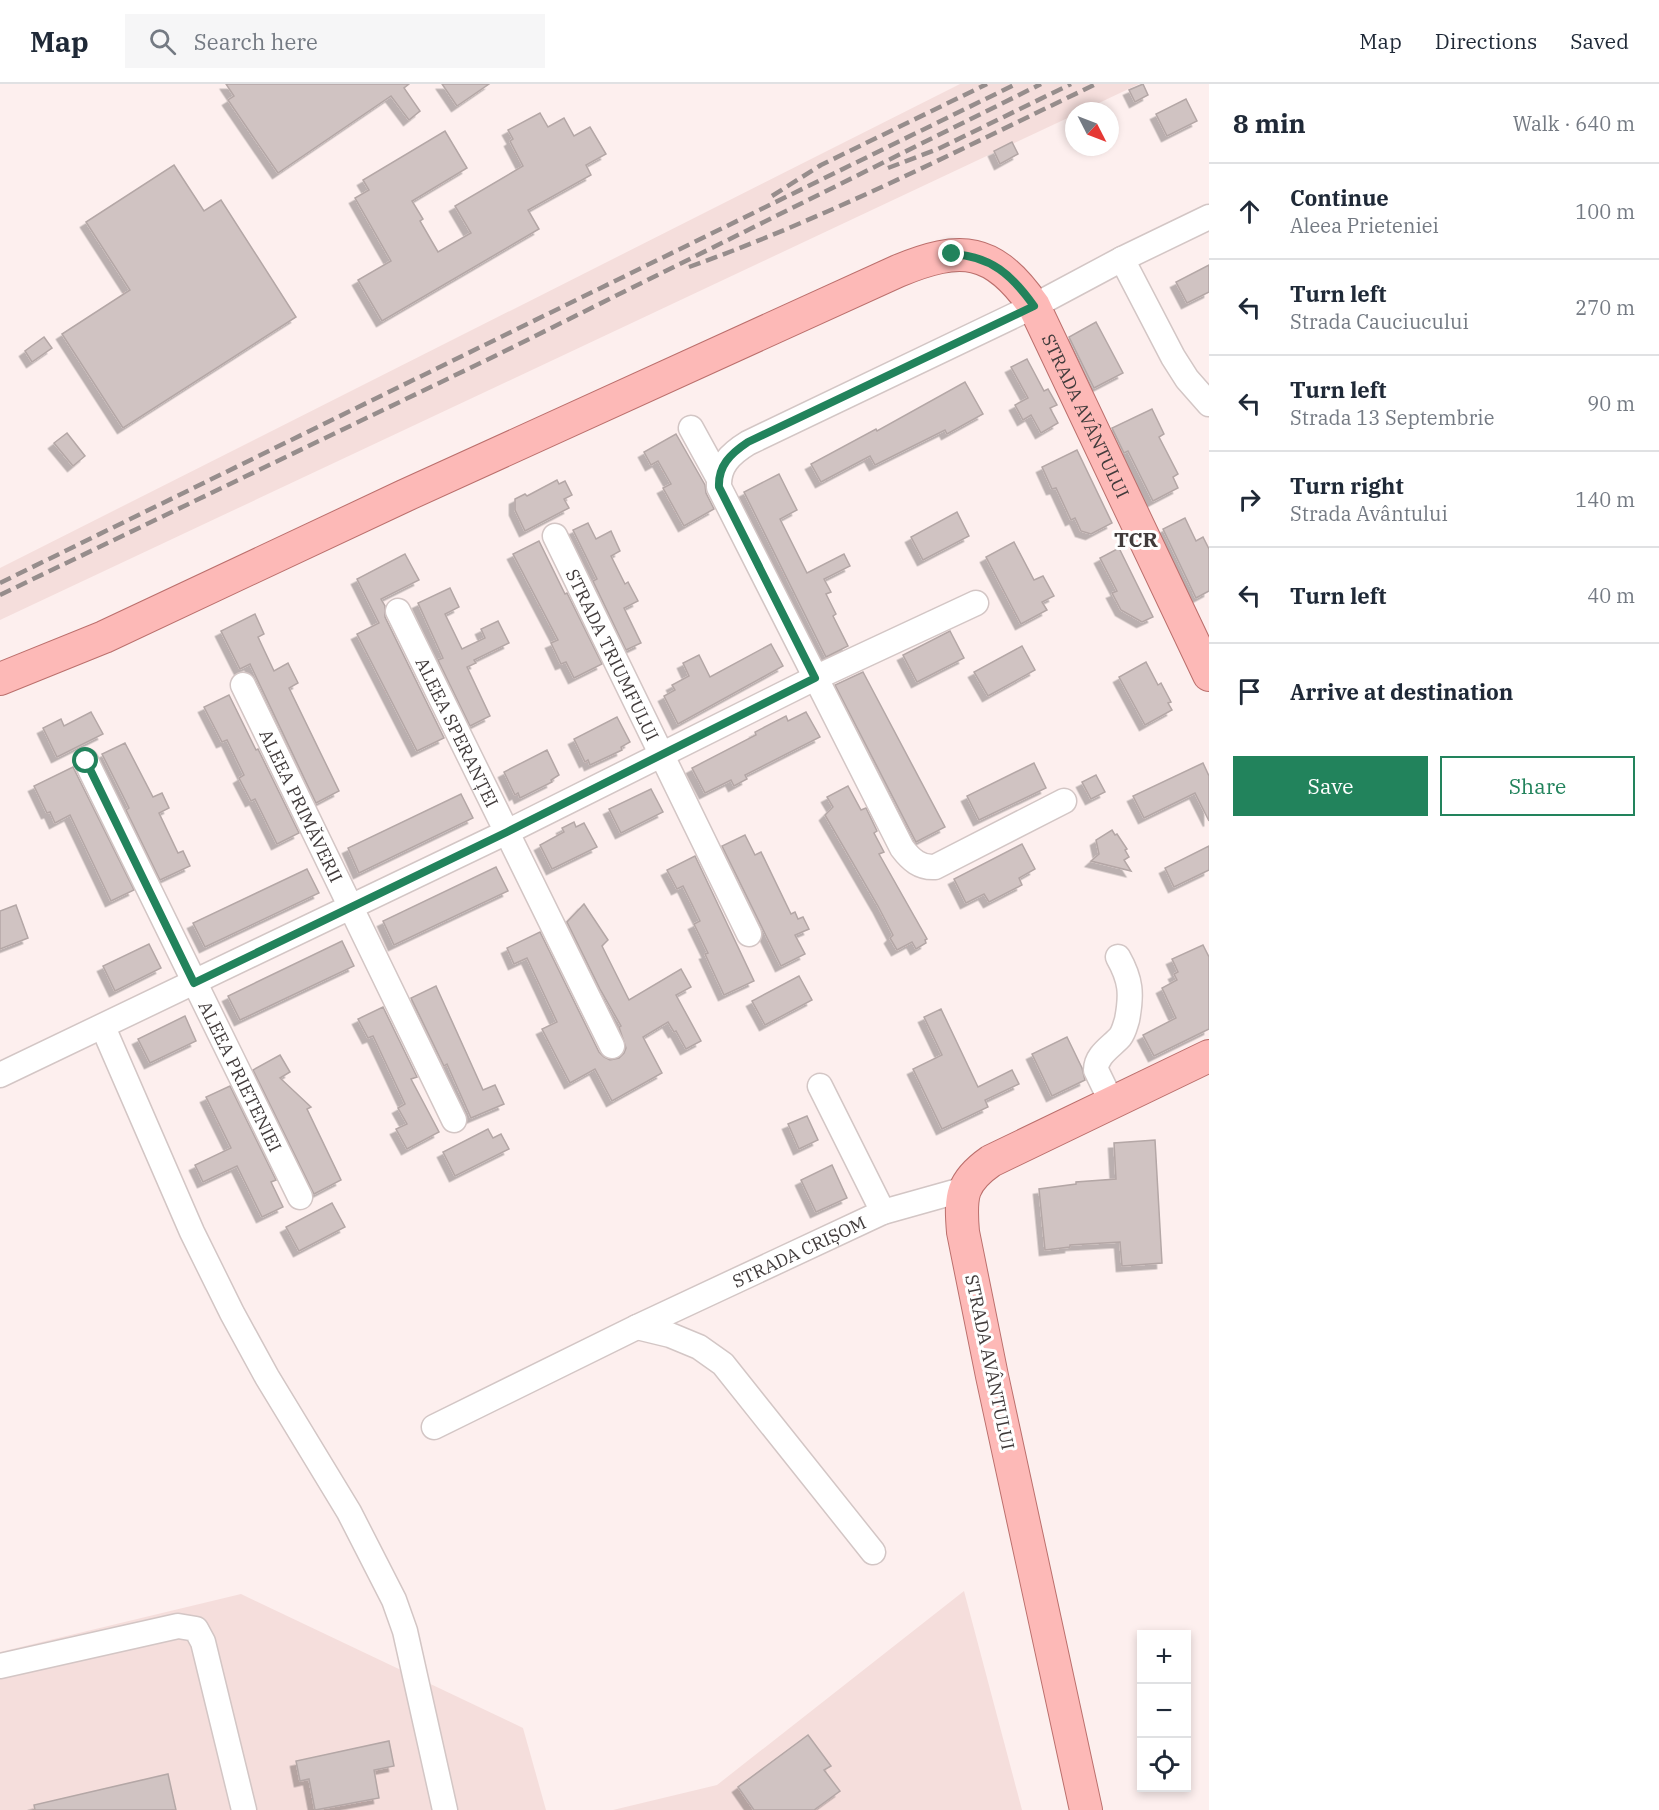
<!DOCTYPE html>
<html lang="en">
<head>
<meta charset="utf-8">
<style>
	:root { --surface:#fff; --page:#f6f6f7; --text:#1f2937; --muted:#747a83; --line:#e0e1e3; --accent:#22835c }
	body { margin:0; font-family:"IBM Plex Serif",serif; background:var(--page); color:var(--text) }
	.controls { position:absolute; right:18px; bottom:18px; display:grid; overflow:hidden; border-radius:0px; box-shadow:0 3px 9px #0003 }
	.controls button { width:54px; height:54px; display:grid; place-items:center; padding:0; border:0; border-bottom:2px solid var(--line); background:var(--surface); color:var(--text); font:30px sans-serif }
	.compass { position:absolute; left:1065px; top:18px; width:54px; height:54px; border-radius:50%; background:var(--surface); box-shadow:0 3px 9px #0003; rotate:132deg }
	.stop { position:absolute; width:18px; height:18px; margin:-14px; border:4px solid #22835c; border-radius:50%; background:#fff }
	.stop.end { background:#22835c; border-color:#fff; box-shadow:0 2px 6px #0008 }
	.list { margin:0; padding:0; list-style:none }
	h2 { display:flex; justify-content:space-between; align-items:center; height:78px; margin:0; padding:0 24px; font-size:26px }
	h2 small { font-size:20px; font-weight:400; color:var(--muted) }
	.list li { display:grid; grid-template-columns:39px 1fr auto; gap:18px; align-items:center; box-sizing:border-box; height:96px; padding:0 24px; border-top:2px solid var(--line) }
	.list b { display:block; font-size:22px; white-space:nowrap }
	.list p { margin:0; font-size:20px; white-space:nowrap; color:var(--muted) }
	.list em { font-size:20px; font-style:normal; color:var(--muted) }
	.actions { display:flex; gap:12px; padding:18px 24px }
	.actions a { flex:1; padding:14px 0; border:2px solid var(--accent); border-radius:0px; text-align:center; font-size:21px; color:var(--accent) }
	.actions .main { background:var(--accent); color:#fff }
	.icon { flex:none; width:33px; height:33px; fill:none; stroke:currentColor; stroke-width:2; stroke-linecap:round; stroke-linejoin:round }
	.map { position:relative; flex:none; width:1209px; height:1726px; overflow:hidden }
	header { display:flex; align-items:center; gap:36px; box-sizing:border-box; height:84px; padding:0 30px; background:var(--surface); border-bottom:2px solid var(--line) }
	header strong { font-size:28px }
	nav { display:flex; gap:33px; margin-inline-start:auto; font-size:21px }
	.search { width:420px; height:54px; background:var(--page); display:flex; align-items:center; gap:15px; box-sizing:border-box; padding:0 21px; border-radius:0px; color:var(--muted); font-size:22px }
	main { display:flex }
	aside { flex:1; background:var(--surface) }
	.map>svg:first-child { display:block }
	.built { fill:#f5dedc }
	.building { fill:#d0c3c2; stroke:#b4a7a6; stroke-width:1.5; filter:url(#shadow) }
	.lines { fill:none; stroke-linecap:round; stroke-linejoin:round }
	.minor-casing { stroke:#d3c6c5; stroke-width:27 }
	.major-casing { stroke:#bb6f6c; stroke-width:34 }
	.minor { stroke:#fff; stroke-width:24 }
	.major { stroke:#fdb9b7; stroke-width:32 }
	.rail { stroke:#968d8c; stroke-width:4.5; stroke-dasharray:12 6; stroke-linecap:butt }
	.route { stroke:#22835c; stroke-width:8 }
	.labels { text-anchor:middle; dominant-baseline:central; stroke-width:6; stroke-linejoin:round; paint-order:stroke }
	.street-label { font-size:18px; fill:#413b3b; stroke:#fff }
	.quarter-label { font-size:21px; font-weight:bold; fill:#413b3b; stroke:#fff }
</style>
</head>
<body>
<header>
<strong>Map</strong>
<div class="search"><svg class="icon" aria-label="search" viewBox="0 0 24 24"><circle cx="10" cy="10" r="6"/><path d="M15 15l6 6"/></svg>Search here</div>
<nav><a>Map</a><a>Directions</a><a>Saved</a></nav>
</header>
<main>
<div class="map">
<svg width="1209" height="1726" viewBox="0 0 1209 1726">
	<defs>
		<filter id="shadow"><feDropShadow dx="-5.5" dy="5.5" stdDeviation="0" flood-color="#0004"/></filter>
	</defs>
	<rect width="100%" height="100%" fill="#fdefee"/>
	<!-- built -->
	<g class="built">
		<polygon points="960,0 1139,0 1082,27 1074,27 1074,31 0,536 0,484"/>
		<polygon points="964,1507 1022,1726 613,1726 717,1701"/>
		<polygon points="241,1510 523,1644 546,1726 0,1726 0,1568"/>
	</g>
	<!-- building -->
	<g class="building">
		<polygon points="226,0 409,0 404,4 420,27 409,36 391,12 278,89 228,16 234,12"/>
		<polygon points="442,0 489,0 457,22"/>
		<polygon points="1143,0 1148,11 1135,18 1129,6"/>
		<polygon points="1186,15 1197,37 1167,52 1156,30"/>
		<polygon points="540,29 548,43 564,34 574,52 590,43 606,70 586,81 591,91 528,126 539,145 382,237 358,196 391,177 355,114 369,106 363,96 445,47 467,84 412,117 423,135 420,137 438,168 471,149 455,122 523,82 510,57 513,55 508,46"/>
		<polygon points="1012,58 1018,70 1000,80 994,67"/>
		<polygon points="174,81 204,127 221,116 296,233 123,344 62,250 130,206 86,138"/>
		<polygon points="1209,181 1209,208 1187,219 1176,198"/>
		<polygon points="1096,238 1123,289 1094,304 1069,253"/>
		<polygon points="44,253 52,264 32,278 25,267"/>
		<polygon points="1027,275 1044,307 1048,305 1057,321 1050,324 1058,339 1041,349 1031,331 1023,336 1015,321 1028,314 1011,283"/>
		<polygon points="965,298 983,330 947,350 945,346 875,381 870,372 821,398 811,380 876,345 877,347"/>
		<polygon points="1152,325 1164,350 1159,353 1178,390 1173,393 1178,404 1153,417 1128,367 1124,369 1112,344"/>
		<polygon points="67,349 85,372 73,382 54,359"/>
		<polygon points="676,350 705,401 706,409 714,425 684,442 663,404 671,400 658,377 651,381 644,368"/>
		<polygon points="1077,366 1112,439 1091,450 1081,447 1075,434 1071,436 1056,404 1052,405 1042,383"/>
		<polygon points="779,390 797,426 780,435 807,489 844,470 850,482 824,495 831,508 826,510 836,530 833,532 848,562 826,573 744,408"/>
		<polygon points="557,396 559,400 565,397 572,411 564,415 569,424 525,447 515,426 515,415 525,410 527,412"/>
		<polygon points="957,428 969,452 923,476 911,453"/>
		<polygon points="1185,434 1196,457 1203,453 1209,465 1209,507 1196,514 1163,445"/>
		<polygon points="588,439 596,455 611,447 620,467 611,472 625,500 628,498 638,517 624,524 641,559 626,566 593,497 597,495 573,446"/>
		<polygon points="539,457 565,510 567,509 602,580 574,594 566,578 561,580 551,559 558,556 513,470"/>
		<polygon points="1014,458 1034,496 1043,492 1054,512 1042,518 1047,526 1021,540 986,473"/>
		<polygon points="1119,464 1153,533 1142,538 1121,526 1112,509 1117,507 1100,474"/>
		<polygon points="405,470 419,496 381,515 385,522 385,533 444,654 417,667 357,550 379,539 357,495"/>
		<polygon points="450,504 459,523 445,530 462,565 485,554 481,545 498,537 509,559 474,576 476,579 467,583 490,632 470,642 438,576 443,574 418,519"/>
		<polygon points="255,530 264,550 258,553 274,587 288,579 298,599 289,604 339,707 316,719 250,580 240,585 221,547"/>
		<polygon points="950,547 964,574 917,598 903,571"/>
		<polygon points="771,560 783,582 678,640 664,612 675,606 672,601 689,592 683,579 699,571 710,593"/>
		<polygon points="1022,562 1035,586 988,612 974,588"/>
		<polygon points="1146,578 1158,601 1161,599 1171,618 1168,619 1172,626 1145,641 1119,593"/>
		<polygon points="863,588 945,743 916,758 835,601"/>
		<polygon points="229,611 256,666 258,665 299,749 277,760 255,715 251,717 239,694 244,691 227,656 222,658 204,623"/>
		<polygon points="91,628 103,650 57,673 43,644 61,635 64,642"/>
		<polygon points="806,628 820,653 745,691 747,695 734,702 731,696 705,709 692,684 756,651 755,648 786,632 788,637"/>
		<polygon points="617,633 630,658 621,663 622,666 590,681 588,676 585,678 574,655"/>
		<polygon points="125,659 153,713 162,709 169,724 159,729 178,769 183,767 190,782 160,796 126,726 129,724 102,670"/>
		<polygon points="547,666 559,691 551,696 552,698 520,714 518,709 515,711 504,688"/>
		<polygon points="1034,679 1046,704 979,736 967,712"/>
		<polygon points="1203,679 1209,692 1209,737 1195,709 1144,734 1133,712"/>
		<polygon points="73,683 134,806 111,817 70,731 55,739 50,728 47,729 34,702"/>
		<polygon points="1096,691 1105,708 1091,715 1082,698"/>
		<polygon points="848,702 861,726 866,724 877,747 874,749 884,768 879,770 927,855 925,856 926,859 916,865 912,858 897,866 890,854 893,851 878,822 825,731 833,723 827,713"/>
		<polygon points="651,705 663,728 621,749 609,725"/>
		<polygon points="461,710 473,734 359,789 348,764"/>
		<polygon points="574,738 576,743 584,739 597,763 552,785 540,761 564,748 562,744"/>
		<polygon points="1112,746 1115,751 1117,750 1127,765 1125,766 1129,773 1124,776 1131,787 1091,777 1099,770 1096,756"/>
		<polygon points="745,751 755,771 761,768 791,830 795,828 798,835 803,833 809,845 795,851 805,870 781,882 722,762"/>
		<polygon points="1022,760 1035,785 1019,794 1022,801 989,818 984,810 966,819 954,795"/>
		<polygon points="1209,762 1209,786 1174,803 1165,784"/>
		<polygon points="695,772 754,897 724,911 705,870 708,869 694,840 700,837 683,802 677,805 667,786"/>
		<polygon points="496,783 508,807 394,861 383,837"/>
		<polygon points="307,785 319,809 205,863 193,839"/>
		<polygon points="584,820 608,856 602,862 629,916 681,885 691,903 676,911 701,957 686,965 676,947 674,948 668,938 643,953 662,989 612,1017 595,985 570,999 542,945 557,938 527,874 514,880 507,864 540,848 599,968 604,973 610,976 619,974 624,969 626,964 619,943 621,942 600,905 567,838"/>
		<polygon points="16,821 28,854 0,865 0,827"/>
		<polygon points="342,857 354,882 240,936 228,912"/>
		<polygon points="149,860 161,884 115,907 103,882"/>
		<polygon points="1203,861 1209,873 1209,945 1154,972 1143,951 1176,934 1162,904 1177,896 1174,890 1178,888 1172,875"/>
		<polygon points="799,892 812,916 765,941 752,917"/>
		<polygon points="436,902 483,1006 495,1001 504,1020 471,1034 447,980 444,982 411,914"/>
		<polygon points="383,923 417,993 411,995 439,1048 407,1065 396,1045 407,1040 398,1024 405,1020 373,952 368,954 358,935"/>
		<polygon points="941,925 978,1003 1012,986 1019,1000 985,1016 988,1023 942,1045 913,985 942,971 924,933"/>
		<polygon points="185,932 196,957 150,979 138,955"/>
		<polygon points="1067,953 1082,984 1085,996 1052,1012 1032,970"/>
		<polygon points="280,971 290,988 280,994 311,1023 307,1025 341,1096 314,1110 253,986"/>
		<polygon points="230,1002 276,1096 271,1098 283,1123 262,1133 237,1082 203,1098 195,1081 231,1064 206,1013"/>
		<polygon points="807,1032 818,1056 799,1065 788,1040"/>
		<polygon points="488,1045 493,1054 501,1050 509,1065 455,1092 443,1068"/>
		<polygon points="1155,1056 1162,1179 1122,1182 1120,1158 1070,1161 1070,1163 1045,1166 1039,1105 1076,1100 1076,1098 1116,1095 1114,1059"/>
		<polygon points="832,1081 847,1114 816,1128 801,1096"/>
		<polygon points="332,1119 345,1143 299,1167 286,1143"/>
		<polygon points="808,1651 831,1682 824,1686 840,1707 814,1726 754,1726 738,1703"/>
		<polygon points="389,1657 394,1682 374,1686 379,1714 315,1726 309,1695 300,1697 296,1677"/>
		<polygon points="168,1690 176,1726 35,1726 34,1721"/>
	</g>
	<g class="lines">
		<!-- minor casing -->
		<g class="minor-casing">
			<g id="minor">
				<polyline points="1122,175 1173,273 1187,295 1209,320"/>
				<polyline points="691,344 719,395"/>
				<path id="s1" d="M555 452 749 850"/>
				<path id="s2" d="M398 527 612 962"/>
				<path id="s3" d="M243 601 454 1036"/>
				<path id="s4" d="M86 677 300 1113"/>
				<path d="M1064 717 935 783C920 784 911 776 902 764L719 403C718 382 730 370 748 359L1034 222 1122 175 1209 133"/>
				<polyline points="103,943 192,1148 232,1229 267,1293 349,1428 394,1516 405,1547 445,1726"/>
				<polyline points="0,991 507,748 815,594 976,519"/>
				<polyline points="820,1002 883,1128"/>
				<path d="M1112 1019 1096 986C1096 971 1111 963 1120 953 1124 948 1125 942 1127 936 1132 910 1131 896 1118 873"/>
				<polyline points="637,1243 670,1251 699,1263 723,1280 873,1468"/>
				<path id="s5" d="M434 1343 637 1243 883 1128 965 1105"/>
				<polyline points="0,1582 178,1542 196,1545 203,1558 244,1726"/>
			</g>
		</g>
		<!-- major casing -->
		<g class="major-casing">
			<g id="major">
				<path id="s6" d="M0 595 104 553 404 412 898 187C961 161 993 163 1034 222L1209 591"/>
				<path d="M1086 1726 992 1292 963 1148C960 1112 961 1098 991 1077L1209 972"/>
			</g>
		</g>
		<!-- minor -->
		<use href="#minor" class="minor"/>
		<!-- major -->
		<use href="#major" class="major"/>
		<!-- rail -->
		<g class="rail">
			<polyline points="888,84 938,65 1071,0"/>
			<polyline points="772,112 821,81 987,0"/>
			<path d="M689 183C829 133 963 64 1096 0"/>
			<polyline points="0,499 1016,0"/>
			<polyline points="0,511 497,271 1041,0"/>
		</g>
	</g>
	<g class="lines">
		<!-- route -->
		<path class="route" d="M86 677 194 899 507 748 815 594 719 403C718 382 730 370 748 358L1034 222C1012 191 991 172 952 170"/>
	</g>
	<g class="labels">
		<!-- street labels -->
		<g class="street-label">
			<text stroke="none"><textPath href="#s6" startOffset="1266">STRADA AVÂNTULUI</textPath></text>
			<text stroke="none"><textPath href="#s1" startOffset="132">STRADA TRIUMFULUI</textPath></text>
			<text stroke="none"><textPath href="#s2" startOffset="135">ALEEA SPERANȚEI</textPath></text>
			<text stroke="none"><textPath href="#s3" startOffset="134">ALEEA PRIMĂVERII</textPath></text>
			<text stroke="none"><textPath href="#s4" startOffset="351">ALEEA PRIETENIEI</textPath></text>
			<text stroke="none"><textPath href="#s5" startOffset="405">STRADA CRIȘOM</textPath></text>
			<text transform="translate(990 1278) rotate(78)">STRADA AVÂNTULUI</text>
		</g>
		<!-- quarter labels -->
		<g class="quarter-label">
			<text x="1136" y="455">TCR</text>
		</g>
	</g>
</svg>
<div class="controls">
<button>+</button>
<button>−</button>
<button><svg class="icon" aria-label="locate" viewBox="0 0 24 24"><circle cx="12" cy="12" r="6"/><path d="M12 2v4M12 18v4M2 12h4M18 12h4"/></svg></button>
</div>
<svg class="compass" viewBox="-18 -18 36 36"><path d="M0-13l5 13h-10z" fill="#e53935"/><path d="M0 13l5-13h-10z" fill="#747a83"/></svg>
<div class="stop" style="left:86px;top:677px"></div>
<div class="stop end" style="left:952px;top:170px"></div>
</div>
<aside>
<h2>8 min<small>Walk · 640 m</small></h2>
<ul class="list">
<li><svg class="icon" aria-label="ahead" viewBox="0 0 24 24"><path d="M12 20V5M6 11l6-6 6 6"/></svg><div><b>Continue</b><p>Aleea Prieteniei</p></div><em>100 m</em></li>
<li><svg class="icon" aria-label="left" viewBox="0 0 24 24"><path d="M17 20v-9H6M10 6l-5 5 5 5"/></svg><div><b>Turn left</b><p>Strada Cauciucului</p></div><em>270 m</em></li>
<li><svg class="icon" aria-label="left" viewBox="0 0 24 24"><path d="M17 20v-9H6M10 6l-5 5 5 5"/></svg><div><b>Turn left</b><p>Strada 13 Septembrie</p></div><em>90 m</em></li>
<li><svg class="icon" aria-label="right" viewBox="0 0 24 24"><path d="M7 20v-9h11M14 6l5 5-5 5"/></svg><div><b>Turn right</b><p>Strada Avântului</p></div><em>140 m</em></li>
<li><svg class="icon" aria-label="left" viewBox="0 0 24 24"><path d="M17 20v-9H6M10 6l-5 5 5 5"/></svg><div><b>Turn left</b></div><em>40 m</em></li>
<li><svg class="icon" aria-label="arrive" viewBox="0 0 24 24"><path d="M6 21V4h12l-3 4 3 4H6"/></svg><div><b>Arrive at destination</b></div></li>
</ul>
<div class="actions"><a class="main">Save</a><a>Share</a></div>
</aside>
</main>
</body>
</html>
